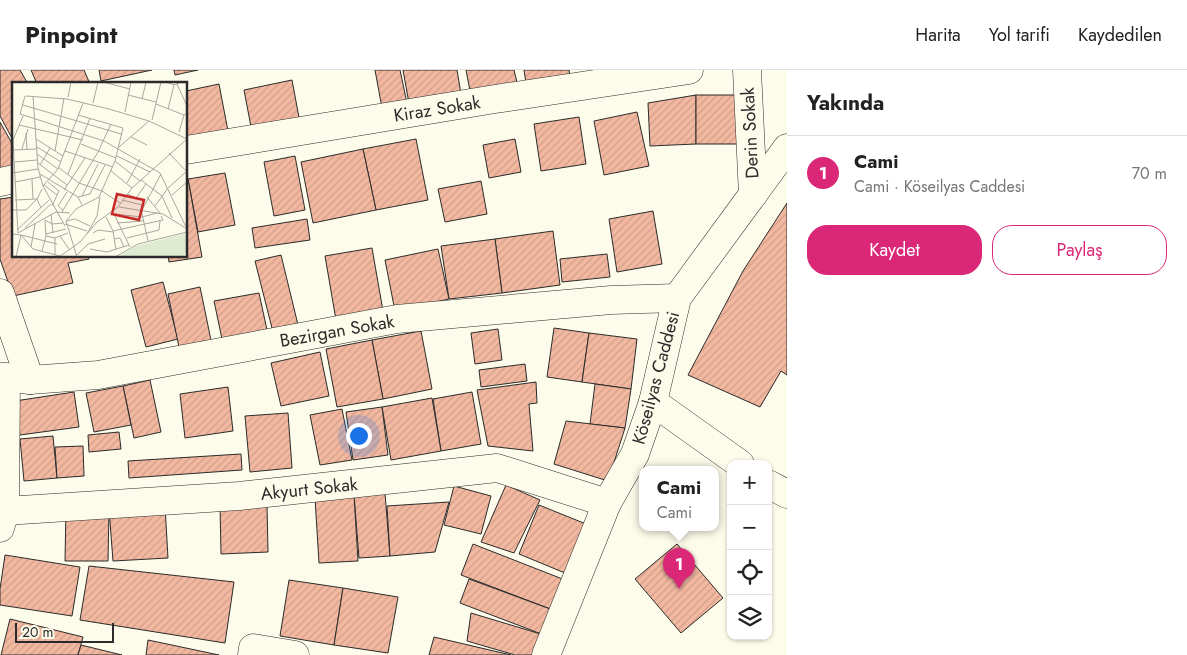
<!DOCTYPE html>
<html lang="tr">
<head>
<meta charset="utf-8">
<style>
	:root { --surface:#fff; --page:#f6f6f6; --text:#222; --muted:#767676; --line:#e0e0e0; --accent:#db2777 }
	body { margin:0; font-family:Jost,sans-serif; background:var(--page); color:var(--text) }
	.controls { position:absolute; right:15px; bottom:15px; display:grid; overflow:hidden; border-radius:10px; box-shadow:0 1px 4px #0004 }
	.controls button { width:45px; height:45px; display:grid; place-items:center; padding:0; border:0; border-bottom:1px solid var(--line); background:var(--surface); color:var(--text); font:25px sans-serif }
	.scale { position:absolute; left:15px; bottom:12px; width:99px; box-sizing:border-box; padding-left:5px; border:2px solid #2b2b2b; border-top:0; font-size:14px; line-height:18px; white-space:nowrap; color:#2b2b2b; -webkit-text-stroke:4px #fdfbea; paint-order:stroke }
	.you { position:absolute; left:358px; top:365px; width:18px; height:18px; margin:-12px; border:4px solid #fff; border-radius:50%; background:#1a73e8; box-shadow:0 0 0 8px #1a73e833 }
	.badge { display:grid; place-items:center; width:32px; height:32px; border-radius:50%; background:var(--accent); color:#fff; font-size:16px; font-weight:700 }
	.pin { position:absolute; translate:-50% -41px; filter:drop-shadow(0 1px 2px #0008) }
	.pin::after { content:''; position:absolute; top:26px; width:18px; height:15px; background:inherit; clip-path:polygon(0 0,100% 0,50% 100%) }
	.popup { position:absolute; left:639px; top:396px; width:80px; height:65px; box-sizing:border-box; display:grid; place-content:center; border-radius:10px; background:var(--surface); filter:drop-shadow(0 1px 4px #0005); font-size:16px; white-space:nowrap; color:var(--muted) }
	.popup b { font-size:19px; color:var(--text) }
	.popup::after { content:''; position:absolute; left:50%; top:100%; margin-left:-10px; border:10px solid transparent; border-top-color:var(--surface) }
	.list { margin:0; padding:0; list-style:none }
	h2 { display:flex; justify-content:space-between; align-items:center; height:65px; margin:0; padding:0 20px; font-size:21px }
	h2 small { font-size:16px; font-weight:400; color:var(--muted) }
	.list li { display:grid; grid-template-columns:32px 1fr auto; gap:15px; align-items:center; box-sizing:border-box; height:75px; padding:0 20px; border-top:1px solid var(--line) }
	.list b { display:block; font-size:19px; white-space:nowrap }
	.list p { margin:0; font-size:16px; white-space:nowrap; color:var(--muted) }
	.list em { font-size:16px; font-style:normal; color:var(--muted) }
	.actions { display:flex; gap:10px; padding:15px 20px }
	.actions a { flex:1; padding:11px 0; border:1px solid var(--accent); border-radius:20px; text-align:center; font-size:18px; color:var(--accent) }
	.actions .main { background:var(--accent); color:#fff }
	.icon { flex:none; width:28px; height:28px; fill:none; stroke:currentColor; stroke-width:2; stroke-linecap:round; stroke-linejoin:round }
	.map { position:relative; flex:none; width:787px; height:585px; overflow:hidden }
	header { display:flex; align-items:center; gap:30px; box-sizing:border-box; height:70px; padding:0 25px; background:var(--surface); border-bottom:1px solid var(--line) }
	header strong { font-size:24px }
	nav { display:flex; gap:28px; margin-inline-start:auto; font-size:18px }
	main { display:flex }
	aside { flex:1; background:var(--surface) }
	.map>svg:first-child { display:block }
	.building { fill:url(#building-hatch); stroke:#2b2b2b }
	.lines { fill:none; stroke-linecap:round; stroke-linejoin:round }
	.minor-casing { stroke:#2b2b2b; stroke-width:29 }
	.tertiary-casing { stroke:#2b2b2b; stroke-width:29 }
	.minor { stroke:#fdfbea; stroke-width:28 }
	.tertiary { stroke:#fdfbea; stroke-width:28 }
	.labels { text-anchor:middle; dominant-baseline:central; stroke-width:4; stroke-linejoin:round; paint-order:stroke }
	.street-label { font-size:18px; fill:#2b2b2b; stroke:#fdfbea }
	.inset-road { fill:none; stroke:#a9a89e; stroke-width:1 }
	.view { fill:#c62828; fill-opacity:0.15; stroke:#c62828; stroke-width:2.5 }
	.inset-edge { fill:none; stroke:#2b2b2b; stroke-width:2.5 }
</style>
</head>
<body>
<header>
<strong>Pinpoint</strong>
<nav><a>Harita</a><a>Yol tarifi</a><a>Kaydedilen</a></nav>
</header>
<main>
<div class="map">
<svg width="787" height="585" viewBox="0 0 787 585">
	<defs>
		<pattern id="building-hatch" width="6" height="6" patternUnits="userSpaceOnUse" patternTransform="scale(1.25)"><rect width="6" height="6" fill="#f2b8a0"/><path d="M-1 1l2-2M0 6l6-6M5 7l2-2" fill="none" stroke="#d09e8a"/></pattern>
	</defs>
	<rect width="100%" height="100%" fill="#fdfbea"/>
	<!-- building -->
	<g class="building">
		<polygon points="0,0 20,0 28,14 14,14 13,70 0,46"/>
		<polygon points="31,0 84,0 90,14 37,14"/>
		<polygon points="99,0 152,0 101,11"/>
		<polygon points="174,0 198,0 175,5"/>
		<polygon points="375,0 400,0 407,33 382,38"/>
		<polygon points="403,0 457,0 462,30 410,39"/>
		<polygon points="466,0 514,0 519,21 472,31"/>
		<polygon points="524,0 569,0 571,11 527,19"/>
		<polygon points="292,10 300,53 252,62 244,20"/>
		<polygon points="219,14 228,61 186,69 186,21"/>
		<polygon points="696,25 696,74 650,76 648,33"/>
		<rect x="696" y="25" width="43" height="49"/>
		<polygon points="637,42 649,96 604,105 594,51"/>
		<polygon points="579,47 586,94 541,101 534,54"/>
		<polygon points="0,52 14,77 14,96 0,98"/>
		<polygon points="416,69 428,130 376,140 363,79"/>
		<polygon points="515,69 521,102 489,108 483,75"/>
		<polygon points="363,79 376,140 313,153 301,92"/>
		<polygon points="295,86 305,140 274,146 264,92"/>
		<polygon points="225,103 235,155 198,162 188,109"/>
		<polygon points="188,109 202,187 169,192 168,186 186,186 186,110"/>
		<polygon points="481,111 487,144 445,152 438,119"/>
		<polygon points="14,127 14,186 88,186 89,189 68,193 73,213 13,226 0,189 0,129"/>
		<polygon points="787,133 787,305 781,301 760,337 688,305 743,201"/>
		<polygon points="653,141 662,194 617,202 609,149"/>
		<polygon points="307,149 310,170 255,178 252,158"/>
		<polygon points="553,161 560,215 502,223 495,169"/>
		<polygon points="495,169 502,223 449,229 441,176"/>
		<polygon points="372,178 383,241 336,250 325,186"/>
		<polygon points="438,179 449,229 395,241 385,190"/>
		<polygon points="607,184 610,207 562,212 560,189"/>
		<polygon points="281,185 299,259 274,266 255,191"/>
		<polygon points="163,212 178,269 146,277 131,220"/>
		<polygon points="200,217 212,275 180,282 168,224"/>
		<polygon points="259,223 267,260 222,269 214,231"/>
		<polygon points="554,258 589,263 582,312 547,307"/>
		<polygon points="498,259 502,290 475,294 471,263"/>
		<polygon points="421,261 432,319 383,329 372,270"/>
		<polygon points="589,263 637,269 631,319 582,312"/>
		<polygon points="372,270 383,329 337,337 326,279"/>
		<polygon points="320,282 329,326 281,336 271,293"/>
		<polygon points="525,294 527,311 481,317 479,300"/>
		<polygon points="150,310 161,362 134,368 123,316"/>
		<polygon points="536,312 537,333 529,334 533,381 488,376 477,320"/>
		<polygon points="595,314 631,319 625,358 590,354"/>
		<polygon points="123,316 131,355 94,362 86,323"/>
		<polygon points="228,317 233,361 185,368 180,324"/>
		<polygon points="74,322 79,357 20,365 15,331"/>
		<polygon points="472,322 481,374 441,381 433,329"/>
		<polygon points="432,328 441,381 391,390 382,337"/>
		<polygon points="382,337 388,385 353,390 346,342"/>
		<polygon points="342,339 352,390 320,395 310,345"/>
		<polygon points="288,343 292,398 250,402 245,346"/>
		<polygon points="566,351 625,358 608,411 554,394"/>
		<polygon points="119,362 121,379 89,382 88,365"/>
		<polygon points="53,366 57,408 24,411 20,369"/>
		<polygon points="83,376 84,406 57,408 55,377"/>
		<polygon points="241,384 242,400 129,408 128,391"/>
		<polygon points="506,415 540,430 514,483 481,472"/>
		<polygon points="454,416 491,426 481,464 444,455"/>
		<polygon points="385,423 390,486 359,488 354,425"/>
		<polygon points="354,425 358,491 319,493 315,428"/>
		<polygon points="449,432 435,482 390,486 387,436"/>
		<polygon points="267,435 268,482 221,484 220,436"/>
		<polygon points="539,435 586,454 565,503 519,484"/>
		<polygon points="165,436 168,488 113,491 109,439"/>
		<polygon points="66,438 109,439 108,491 65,491"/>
		<polygon points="473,474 565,510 553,540 461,505"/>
		<polygon points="677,474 723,528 681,563 635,509"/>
		<polygon points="5,485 80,497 72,546 0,535 0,519"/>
		<polygon points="89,496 234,512 225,573 80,550"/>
		<polygon points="469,509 553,540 544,565 460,533"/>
		<polygon points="289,510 343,518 334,575 280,566"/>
		<polygon points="343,518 398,527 388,583 334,575"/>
		<polygon points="471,543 544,565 536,585 515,585 467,571"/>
		<polygon points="10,549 83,567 78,585 1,585"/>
		<polygon points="434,567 511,585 429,585"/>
		<polygon points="148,570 219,585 146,585"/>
		<polygon points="81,575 122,585 78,585"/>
	</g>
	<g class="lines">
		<!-- minor casing -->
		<g class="minor-casing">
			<g id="minor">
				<polyline points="747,0 753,125"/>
				<polyline points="186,80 495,29 689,0"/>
				<polyline points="0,112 14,109"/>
				<polyline points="0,223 30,310"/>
				<polyline points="0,307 30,310 98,305 397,249 611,230 677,228"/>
				<polyline points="653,332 740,394"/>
				<polyline points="768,414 787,424"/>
				<polyline points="5,441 239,426 497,398 607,433"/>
				<polyline points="0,458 5,441 6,307"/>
				<polyline points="252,585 253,578 295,585"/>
			</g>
		</g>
		<!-- tertiary casing -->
		<g class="tertiary-casing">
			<polyline id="tertiary" points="546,585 607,433 635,384 653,332 677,228 787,78"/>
		</g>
		<!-- minor -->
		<use href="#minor" class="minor"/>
		<!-- tertiary -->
		<use href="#tertiary" class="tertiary"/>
	</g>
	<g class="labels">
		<!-- street labels -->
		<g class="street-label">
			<text transform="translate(437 39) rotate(-9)">Kiraz Sokak</text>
			<text transform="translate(750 63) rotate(-93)">Derin Sokak</text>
			<text transform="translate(337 261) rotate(-10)">Bezirgan Sokak</text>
			<text transform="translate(656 308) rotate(-75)">Köseilyas Caddesi</text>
			<text transform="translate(309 419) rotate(-6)">Akyurt Sokak</text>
		</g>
	</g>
	<!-- overview -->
	<g transform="translate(12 12)">
		<rect width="175" height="175" fill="#fdfbea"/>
		<path d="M175 151V168L171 175H106L124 164Z" fill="#deebd1"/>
		<path class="inset-road" d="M91 0 118 7M154 0 162 3 169 0M165 2 175 24M116 13 144 20M13 14 8 32 92 59 148 91 174 145M14 14 55 17 97 27 137 39 175 57M21 14 26 86 31 104M56 15 59 0M130 17 134 0M81 21 86 0M144 22 172 33 175 32M11 23 109 52M156 27 162 3M113 30 119 0M11 34 1 58 6 151 44 130 58 131M140 38 149 0M7 43 71 58M167 50 172 33M14 51 15 67M119 55 135 63M24 57 51 74M69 62 104 76M25 65 49 80M107 65 137 39M10 67 16 47M1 68 25 67M43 69 52 16M53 69 101 85M157 71 175 90M25 72 46 87M105 74 138 90M103 79 128 99M3 80 25 78M26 81 55 103M28 83 38 66M46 85 67 101 90 109 108 121M99 89 120 106M0 91 26 87M28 92 66 115 70 123M56 92 78 36M20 97 21 117M129 98 150 114 160 136M3 100 28 95M36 100 47 109 40 124M115 101 128 77M32 103 45 113M52 108 73 76M115 112 124 116 134 102M160 113 175 100M70 114 86 82M66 115 78 112 93 83M135 115 148 131M3 118 25 117M110 118 130 123M143 124 156 106 175 89M107 125 151 132 175 147M29 126 25 117 30 107M129 127 136 159M0 128H14L25 117M51 128 46 124 55 110M130 128 149 92M50 130 86 70 99 42M39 132 41 150M102 132 130 135 145 131M102 132 118 165M94 135 101 149 104 168M33 138 40 142 51 141M54 139 63 137 78 144M105 141 131 139M53 142 75 149M53 144 31 104 46 87 71 21M13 146 39 122M5 148 37 118M101 149 151 138 149 134M81 151 86 148 101 150M0 152 9 153 21 167 48 174M34 152 54 147M75 152 85 134 88 115M34 154 43 156 56 151M48 154 57 167M115 156 147 148 148 139M102 157 108 156 112 165M19 165 23 142M78 167 95 170 117 163M30 169 34 154 33 138M43 173V156M65 173 76 162 93 157M0 174 4 175 9 153 45 162M47 175 68 160 85 140 106 125 120 106 175 57M65 175 54 139 64 127 87 115 103 79 111 46 66 33M103 175 126 162 175 150"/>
		<path class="view" d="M105 112 132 118 127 138 100 132Z"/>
		<rect width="175" height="175" class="inset-edge"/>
	</g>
</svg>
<div class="controls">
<button>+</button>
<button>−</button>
<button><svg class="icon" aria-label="locate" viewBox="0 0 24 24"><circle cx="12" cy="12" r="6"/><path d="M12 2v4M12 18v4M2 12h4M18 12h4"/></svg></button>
<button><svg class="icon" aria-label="layers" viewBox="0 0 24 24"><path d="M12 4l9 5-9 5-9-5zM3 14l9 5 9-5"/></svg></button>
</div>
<div class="scale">20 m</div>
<div class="you"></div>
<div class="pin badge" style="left:679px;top:519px">1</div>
<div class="popup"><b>Cami</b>Cami</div>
</div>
<aside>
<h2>Yakında<small></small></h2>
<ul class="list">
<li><span class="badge">1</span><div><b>Cami</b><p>Cami · Köseilyas Caddesi</p></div><em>70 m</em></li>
</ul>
<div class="actions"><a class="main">Kaydet</a><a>Paylaş</a></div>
</aside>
</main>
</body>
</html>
